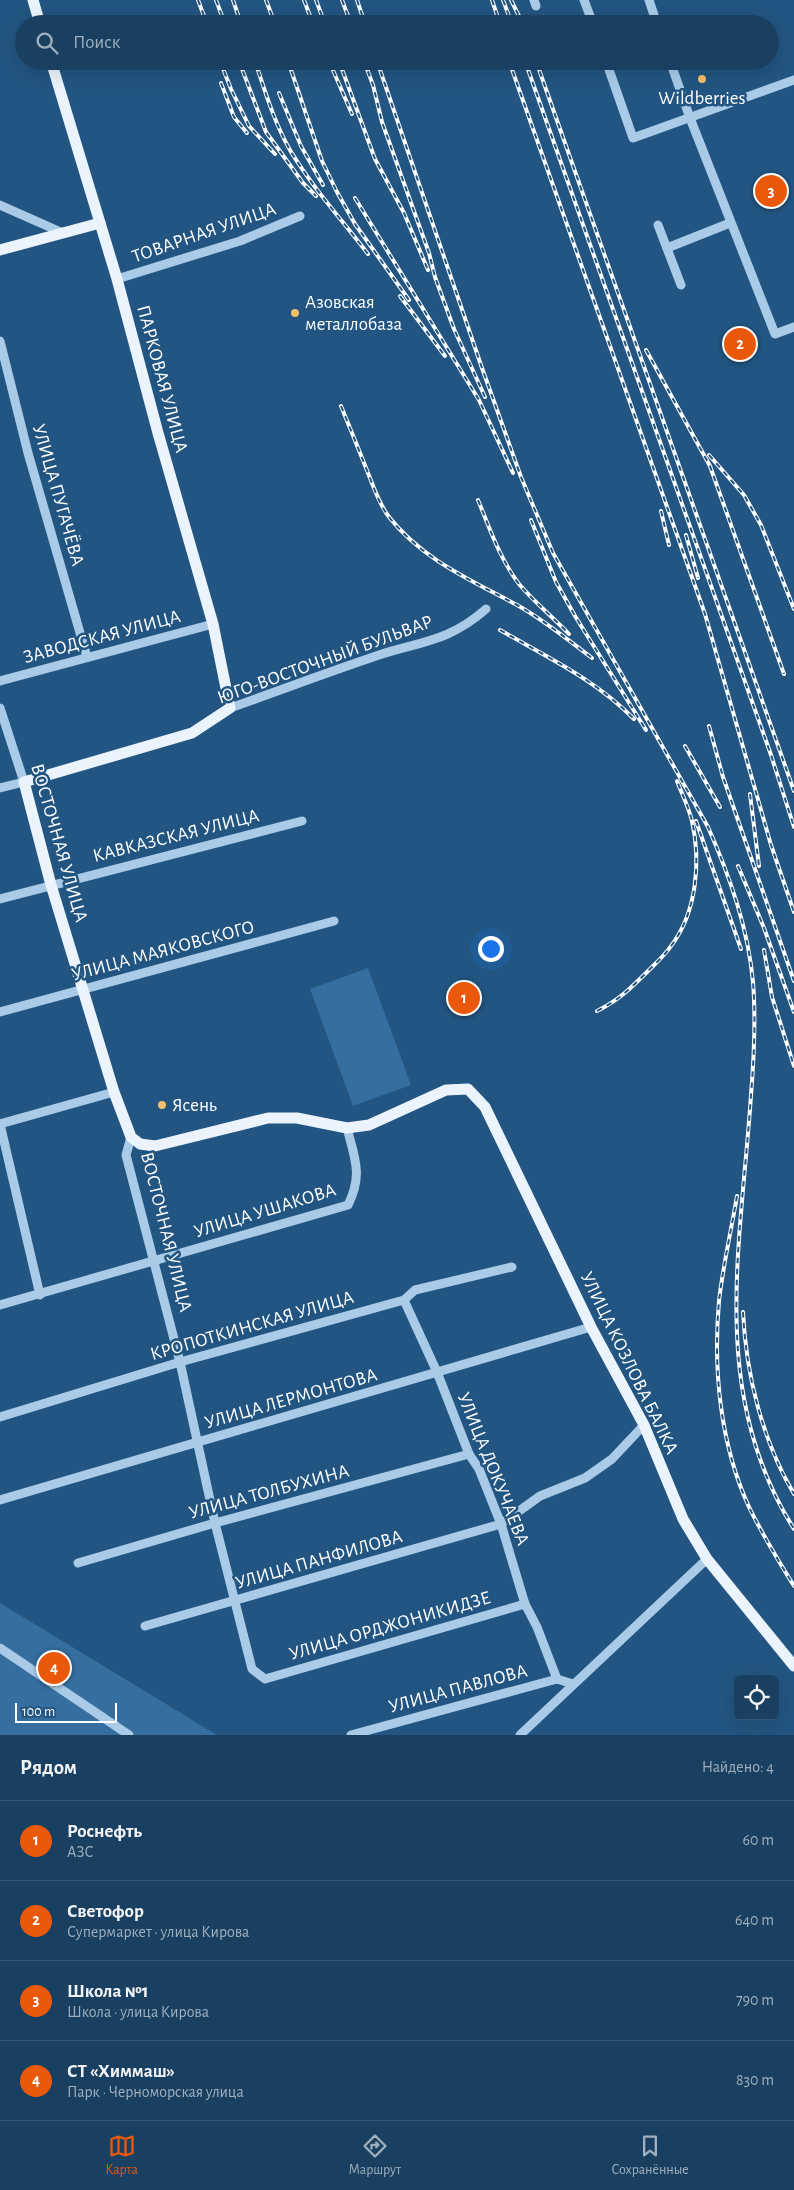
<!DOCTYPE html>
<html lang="ru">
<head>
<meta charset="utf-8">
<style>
	:root { --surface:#1a4061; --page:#274b6a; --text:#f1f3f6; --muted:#9fafbd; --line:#385976; --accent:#ea580c }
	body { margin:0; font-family:"Alegreya Sans",sans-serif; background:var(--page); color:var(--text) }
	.controls { position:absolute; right:15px; bottom:15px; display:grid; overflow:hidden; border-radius:8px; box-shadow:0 5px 20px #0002 }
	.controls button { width:45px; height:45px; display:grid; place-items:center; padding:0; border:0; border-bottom:1px solid var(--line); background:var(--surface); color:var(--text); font:25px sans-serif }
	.scale { position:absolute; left:15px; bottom:12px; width:102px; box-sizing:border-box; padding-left:5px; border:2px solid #fff; border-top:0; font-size:14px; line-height:18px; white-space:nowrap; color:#fff; -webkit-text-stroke:4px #225581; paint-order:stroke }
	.you { position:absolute; left:490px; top:948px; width:18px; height:18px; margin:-12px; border:4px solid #fff; border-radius:50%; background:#1a73e8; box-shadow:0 0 0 8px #1a73e833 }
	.badge { display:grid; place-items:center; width:32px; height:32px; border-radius:50%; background:var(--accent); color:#fff; font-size:16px; font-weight:700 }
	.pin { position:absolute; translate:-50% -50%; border:2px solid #fff; box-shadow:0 1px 5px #0006 }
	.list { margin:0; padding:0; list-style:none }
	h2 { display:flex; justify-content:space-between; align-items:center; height:65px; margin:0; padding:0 20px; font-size:21px }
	h2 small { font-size:16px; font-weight:400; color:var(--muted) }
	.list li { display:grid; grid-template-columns:32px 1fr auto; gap:15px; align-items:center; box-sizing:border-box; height:80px; padding:0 20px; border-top:1px solid var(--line) }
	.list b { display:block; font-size:19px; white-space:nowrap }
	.list p { margin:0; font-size:16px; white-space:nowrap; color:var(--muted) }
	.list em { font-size:16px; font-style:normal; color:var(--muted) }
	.icon { flex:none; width:28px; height:28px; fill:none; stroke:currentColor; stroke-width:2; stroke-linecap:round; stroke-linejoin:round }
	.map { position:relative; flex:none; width:794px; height:1735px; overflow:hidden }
	.search { position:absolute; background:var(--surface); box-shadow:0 5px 20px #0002; left:15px; right:15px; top:15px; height:55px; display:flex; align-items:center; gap:12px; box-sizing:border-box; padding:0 18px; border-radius:28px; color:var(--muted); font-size:19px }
	.sheet { height:385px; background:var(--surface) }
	nav { display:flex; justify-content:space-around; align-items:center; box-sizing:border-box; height:70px; border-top:1px solid var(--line); background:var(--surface); font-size:14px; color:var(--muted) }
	nav a { display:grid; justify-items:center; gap:2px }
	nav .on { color:var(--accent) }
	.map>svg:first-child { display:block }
	.green { fill:#366e9f }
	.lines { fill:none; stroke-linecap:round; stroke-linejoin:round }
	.minor { stroke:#a9cbe7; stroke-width:9 }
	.major { stroke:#ebf4fd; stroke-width:11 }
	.rail-casing { stroke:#fff; stroke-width:4 }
	.rail { stroke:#225581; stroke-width:2; stroke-dasharray:5.5; stroke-linecap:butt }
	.poi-dot { fill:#f3bf6b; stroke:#225581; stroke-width:2 }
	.labels { text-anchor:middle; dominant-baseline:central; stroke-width:5; stroke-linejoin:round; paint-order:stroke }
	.poi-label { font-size:19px; fill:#fff; stroke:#225581; text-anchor:start }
	.street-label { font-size:19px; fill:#fff; stroke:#225581 }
</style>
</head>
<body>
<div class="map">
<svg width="794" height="1735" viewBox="0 0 794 1735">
	<rect width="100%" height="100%" fill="#225581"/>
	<!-- green -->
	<g class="green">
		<polygon points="368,968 411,1085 353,1106 310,989"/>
		<polygon points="0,1603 217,1735 0,1735"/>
	</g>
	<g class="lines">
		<!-- minor -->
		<g class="minor">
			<polyline points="534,0 536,6"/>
			<polyline points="584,0 593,24"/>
			<polyline points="649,0 657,24"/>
			<polyline points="606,61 633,138 794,80"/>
			<polyline points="670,61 690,118 775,334 794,327"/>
			<polyline points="0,205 63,233"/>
			<polyline points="658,225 681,285"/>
			<polyline points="667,248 730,223"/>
			<polyline points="117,279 240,241 300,216"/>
			<polyline points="0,341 28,453 87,657"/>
			<polyline points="0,681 213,624"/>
			<polyline points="0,708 24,782 0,788"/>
			<path d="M230 708C281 690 331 671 382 654 424 641 451 640 486 609"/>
			<polyline points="0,899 302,821"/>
			<polyline points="0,1012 334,921"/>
			<polyline points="0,1124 40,1295"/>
			<polyline points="0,1124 114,1092"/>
			<polyline points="131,1137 126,1155 180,1362 215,1523 252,1669 265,1679 525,1604"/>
			<polyline points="404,1300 437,1372 469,1454 479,1469 501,1524 525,1604 537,1627 557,1679"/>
			<path d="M0 1305 348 1205C363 1175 355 1159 347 1128"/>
			<polyline points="0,1417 180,1362 404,1300 415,1290 512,1267"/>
			<polyline points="0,1500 591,1327"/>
			<polyline points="78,1563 215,1523 469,1454"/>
			<polyline points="145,1626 501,1524 540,1496 585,1478 612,1459 644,1425"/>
			<polyline points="0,1648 129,1735"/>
			<polyline points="351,1735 557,1679 573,1684"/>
			<polyline points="520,1735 707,1559"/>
		</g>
		<!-- major -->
		<g class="major">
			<polyline points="33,0 40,24"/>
			<polyline points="51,61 117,279 158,433 213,624 230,708 192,733 24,782 51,885 114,1092 131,1137 140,1144 155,1146 268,1118 297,1118 347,1128 369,1125 446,1090 468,1089 485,1107 591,1327 644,1425 683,1519 707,1559 794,1666"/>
			<polyline points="0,250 100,223"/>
		</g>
		<!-- rail casing -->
		<g class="rail-casing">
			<g id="rail">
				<polyline points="198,0 207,24"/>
				<polyline points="216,0 225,24"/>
				<polyline points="233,0 241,24"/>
				<polyline points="266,0 275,24"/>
				<polyline points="304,0 313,24"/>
				<polyline points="316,0 325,24"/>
				<polyline points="342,0 351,24"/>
				<polyline points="357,0 365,24"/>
				<polyline points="492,0 500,24"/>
				<polyline points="503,0 512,24"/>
				<polyline points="511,0 523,24"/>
				<polyline points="220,61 231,89 249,126 275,154"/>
				<polyline points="239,61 266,132 303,183 316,196"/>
				<path d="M255 61C265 91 274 122 290 150 312 187 342 220 368 254"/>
				<polyline points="288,61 322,161 337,192 355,224 409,300"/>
				<polyline points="329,61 352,114"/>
				<polyline points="339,61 375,159 404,213 428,270"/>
				<polyline points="364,61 373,85 382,122 429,253 435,277 454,329 485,397"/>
				<path d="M377 61 482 368 521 477 553 553 708 827C730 877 748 928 753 982 756 1019 754 1058 751 1095 741 1246 708 1393 794 1529"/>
				<polyline points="509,61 705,614 771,845 794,912"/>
				<polyline points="525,61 771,755 794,827"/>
				<polyline points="536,61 794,791"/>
				<polyline points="221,83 234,117 247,133"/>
				<polyline points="279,93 301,146 323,185"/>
				<polyline points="355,198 479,400 513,473"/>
				<polyline points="400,296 445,356"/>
				<polyline points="646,350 710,466 784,674"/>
				<path d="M341 406C350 428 359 450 368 473 374 488 379 504 389 517 423 560 471 580 517 605 544 620 568 640 592 658"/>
				<polyline points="709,455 744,495 761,525 794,609"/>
				<path d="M478 500C490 529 500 559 519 584 534 602 553 617 569 634"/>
				<polyline points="661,511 669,545"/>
				<polyline points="531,520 556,582 575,616 646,730"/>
				<polyline points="686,535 698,578"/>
				<path d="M500 630C547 657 596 680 634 719"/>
				<polyline points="709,726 723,777 794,981"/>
				<polyline points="685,746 720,807"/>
				<polyline points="750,794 759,866"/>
				<polyline points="696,821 741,949"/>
				<polyline points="738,866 764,928 794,1012"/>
				<polyline points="764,950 772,997 794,1066"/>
				<path d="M597 1011C619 1000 631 988 648 971 656 963 665 955 671 946 697 912 701 861 692 821 689 808 682 794 677 781"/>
				<path d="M737 1196C731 1231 723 1266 719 1301 713 1369 720 1444 749 1507 762 1534 778 1560 794 1586"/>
				<path d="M743 1312C746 1374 762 1440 794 1494"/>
			</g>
		</g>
		<!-- rail -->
		<use href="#rail" class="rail"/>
	</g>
	<!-- markers -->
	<g class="poi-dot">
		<circle cx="702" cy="79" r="5"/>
		<circle cx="295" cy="313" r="5"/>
		<circle cx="162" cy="1105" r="5"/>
	</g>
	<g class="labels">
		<!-- poi labels -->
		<g class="poi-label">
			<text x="702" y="98" text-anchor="middle">Wildberries</text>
			<text x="305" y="302">Азовская<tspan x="305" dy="22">металлобаза</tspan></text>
			<text x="172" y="1105">Ясень</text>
		</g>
		<!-- street labels -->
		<g class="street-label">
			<text transform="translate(204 233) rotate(-19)">ТОВАРНАЯ УЛИЦА</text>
			<text transform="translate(162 379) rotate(75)">ПАРКОВАЯ УЛИЦА</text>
			<text transform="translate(58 495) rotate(74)">УЛИЦА ПУГАЧЁВА</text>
			<text transform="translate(102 637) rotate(-15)">ЗАВОДСКАЯ УЛИЦА</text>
			<text transform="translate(325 660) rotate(-20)">ЮГО-ВОСТОЧНЫЙ БУЛЬВАР</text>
			<text transform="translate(176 836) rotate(-14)">КАВКАЗСКАЯ УЛИЦА</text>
			<text transform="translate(59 843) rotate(74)">ВОСТОЧНАЯ УЛИЦА</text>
			<text transform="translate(163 951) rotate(-15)">УЛИЦА МАЯКОВСКОГО</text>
			<text transform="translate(265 1211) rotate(-17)">УЛИЦА УШАКОВА</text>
			<text transform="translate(166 1232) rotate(76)">ВОСТОЧНАЯ УЛИЦА</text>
			<text transform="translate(252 1326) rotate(-16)">КРОПОТКИНСКАЯ УЛИЦА</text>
			<text transform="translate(629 1363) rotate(64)">УЛИЦА КОЗЛОВА БАЛКА</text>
			<text transform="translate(291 1399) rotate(-16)">УЛИЦА ЛЕРМОНТОВА</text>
			<text transform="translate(493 1469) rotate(68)">УЛИЦА ДОКУЧАЕВА</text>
			<text transform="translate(269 1492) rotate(-15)">УЛИЦА ТОЛБУХИНА</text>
			<text transform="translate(319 1560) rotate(-16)">УЛИЦА ПАНФИЛОВА</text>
			<text transform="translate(390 1626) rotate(-16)">УЛИЦА ОРДЖОНИКИДЗЕ</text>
			<text transform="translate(458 1689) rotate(-15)">УЛИЦА ПАВЛОВА</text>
		</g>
	</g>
</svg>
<div class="controls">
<button><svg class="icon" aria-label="locate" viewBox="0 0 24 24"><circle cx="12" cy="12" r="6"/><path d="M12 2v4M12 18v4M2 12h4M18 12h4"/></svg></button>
</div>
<div class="scale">100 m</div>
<div class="you"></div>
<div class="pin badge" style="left:464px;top:998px">1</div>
<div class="pin badge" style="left:740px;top:344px">2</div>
<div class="pin badge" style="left:771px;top:191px">3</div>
<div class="pin badge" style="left:54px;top:1668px">4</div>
<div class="search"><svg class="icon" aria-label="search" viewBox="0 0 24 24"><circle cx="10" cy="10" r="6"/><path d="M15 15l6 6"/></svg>Поиск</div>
</div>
<section class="sheet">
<h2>Рядом<small>Найдено: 4</small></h2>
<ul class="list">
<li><span class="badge">1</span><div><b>Роснефть</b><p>АЗС</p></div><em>60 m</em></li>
<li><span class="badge">2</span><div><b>Светофор</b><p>Супермаркет · улица Кирова</p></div><em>640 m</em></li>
<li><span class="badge">3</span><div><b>Школа №1</b><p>Школа · улица Кирова</p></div><em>790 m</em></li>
<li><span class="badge">4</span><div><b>СТ «Химмаш»</b><p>Парк · Черноморская улица</p></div><em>830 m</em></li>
</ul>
</section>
<nav>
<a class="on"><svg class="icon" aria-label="map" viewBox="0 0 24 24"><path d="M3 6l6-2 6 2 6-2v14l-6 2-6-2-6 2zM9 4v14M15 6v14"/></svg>Карта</a>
<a><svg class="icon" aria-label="directions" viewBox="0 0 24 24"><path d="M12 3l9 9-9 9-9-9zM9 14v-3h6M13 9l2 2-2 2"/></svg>Маршрут</a>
<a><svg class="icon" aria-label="saved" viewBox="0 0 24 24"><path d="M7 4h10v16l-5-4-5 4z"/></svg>Сохранённые</a>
</nav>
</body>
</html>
